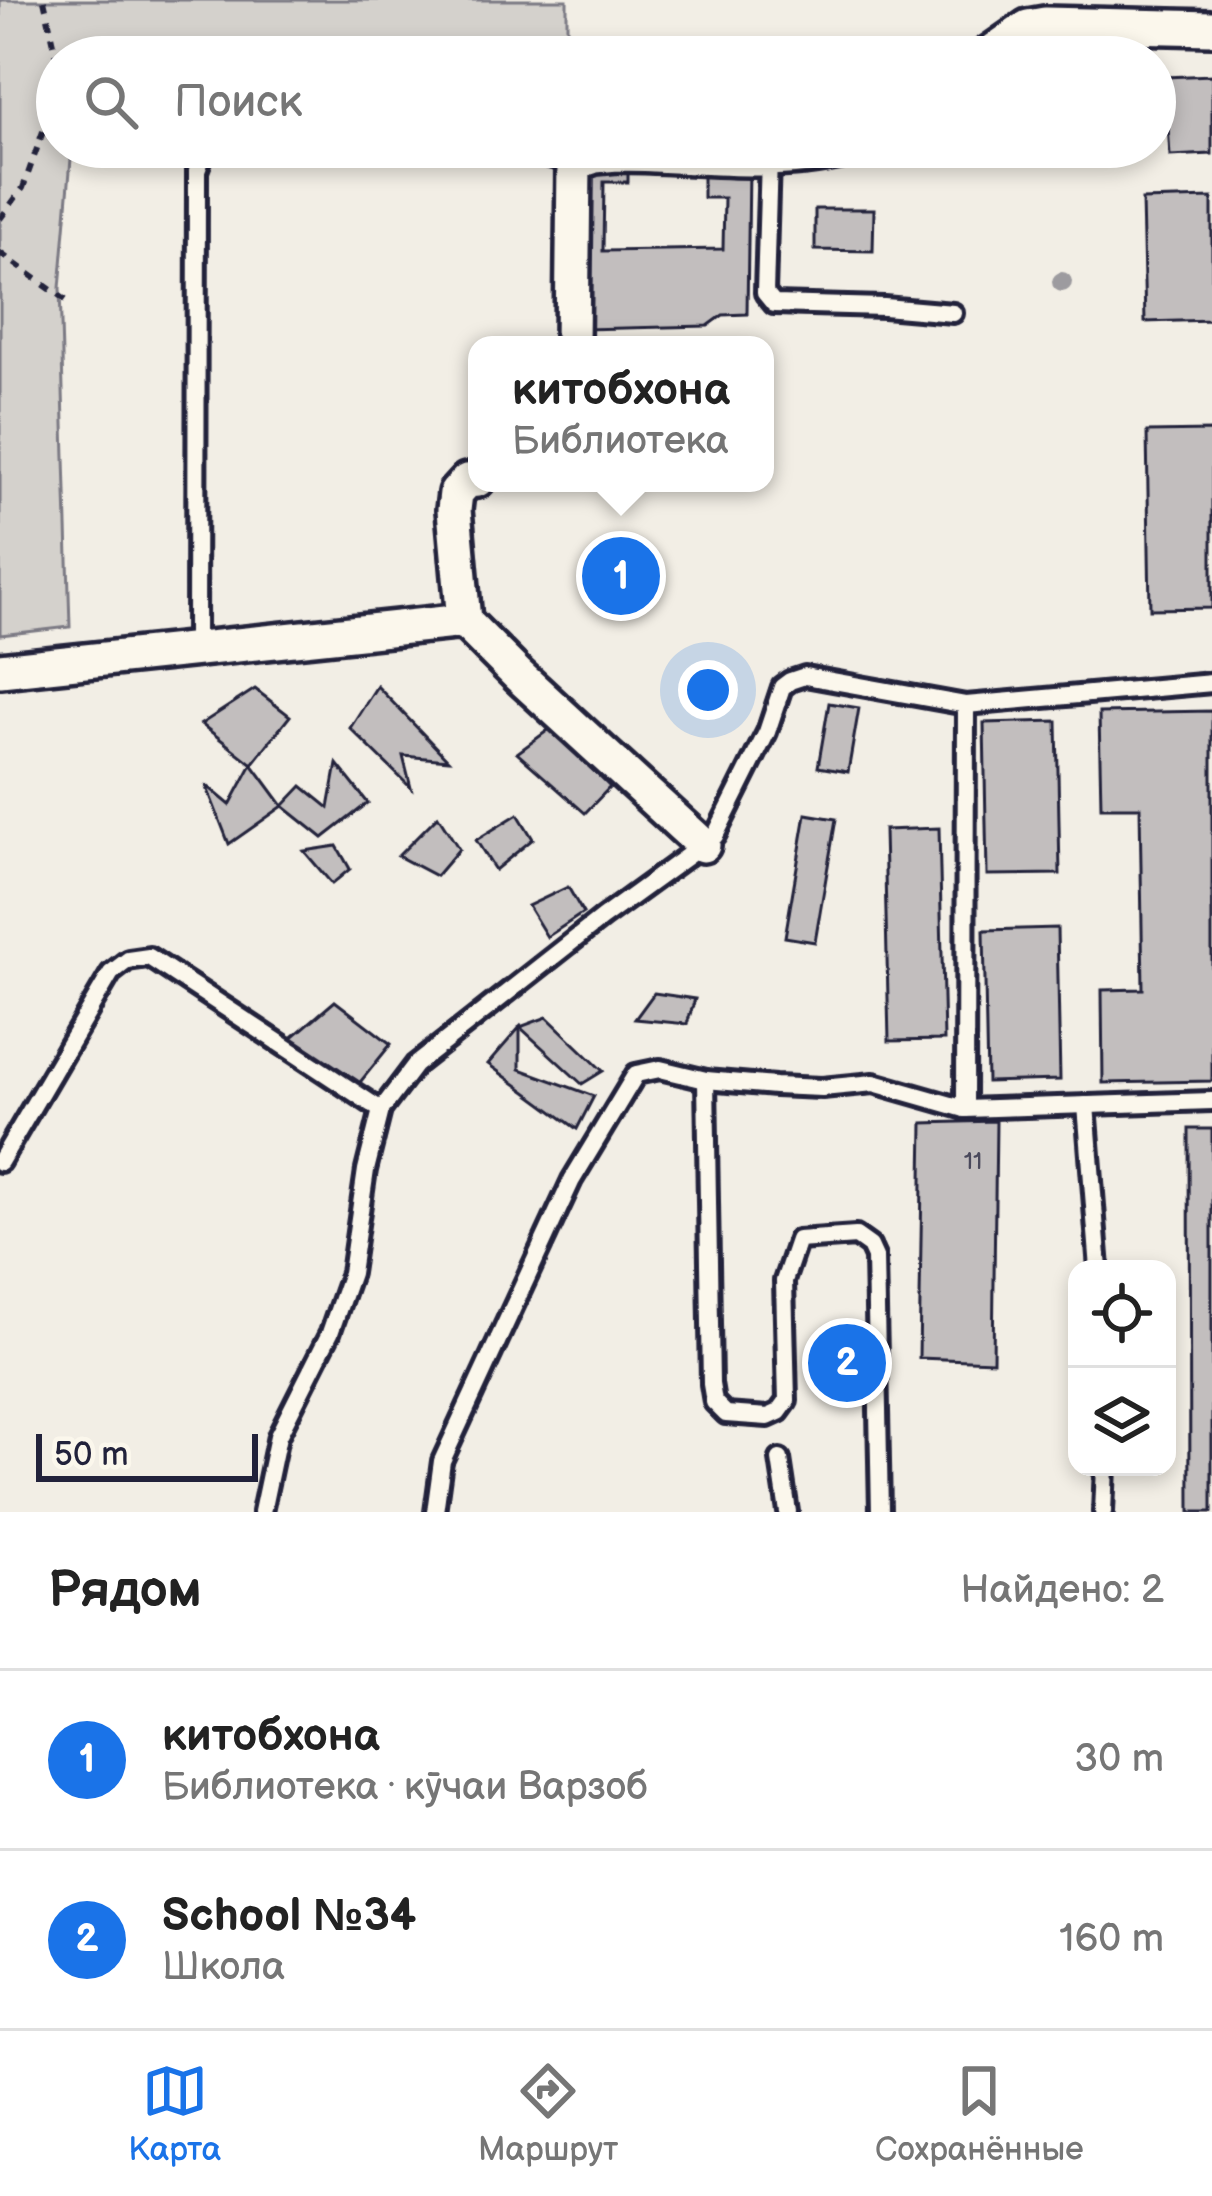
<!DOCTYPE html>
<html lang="ru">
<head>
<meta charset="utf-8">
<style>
	:root { --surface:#fff; --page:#f6f6f6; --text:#222; --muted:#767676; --line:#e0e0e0; --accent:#1a73e8 }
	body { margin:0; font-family:"Balsamiq Sans",sans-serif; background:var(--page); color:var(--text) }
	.controls { position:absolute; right:36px; bottom:36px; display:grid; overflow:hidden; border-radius:24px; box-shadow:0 6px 18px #0003 }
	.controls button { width:108px; height:108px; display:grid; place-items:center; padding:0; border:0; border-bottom:3px solid var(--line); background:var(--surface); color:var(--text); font:60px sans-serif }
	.scale { position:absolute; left:36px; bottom:30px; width:222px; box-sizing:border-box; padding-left:12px; border:6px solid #22223b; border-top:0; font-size:33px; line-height:42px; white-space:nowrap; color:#22223b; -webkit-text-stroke:9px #fbf7ec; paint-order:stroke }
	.you { position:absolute; left:708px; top:690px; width:42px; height:42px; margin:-30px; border:9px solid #fff; border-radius:50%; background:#1a73e8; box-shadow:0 0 0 18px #1a73e833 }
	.badge { display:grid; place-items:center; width:78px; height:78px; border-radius:50%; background:var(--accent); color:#fff; font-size:39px; font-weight:700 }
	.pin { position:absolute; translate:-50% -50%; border:6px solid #fff; box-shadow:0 3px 12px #0006 }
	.popup { position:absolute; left:468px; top:336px; width:306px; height:156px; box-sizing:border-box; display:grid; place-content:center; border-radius:24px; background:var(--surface); filter:drop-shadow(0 3px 9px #0005); font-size:39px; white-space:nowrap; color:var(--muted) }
	.popup b { font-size:45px; color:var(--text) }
	.popup::after { content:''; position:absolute; left:50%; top:100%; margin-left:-24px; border:24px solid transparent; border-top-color:var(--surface) }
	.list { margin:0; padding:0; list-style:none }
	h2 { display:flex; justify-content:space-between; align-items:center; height:156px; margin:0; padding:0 48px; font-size:51px }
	h2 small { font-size:39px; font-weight:400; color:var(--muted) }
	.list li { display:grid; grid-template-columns:78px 1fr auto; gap:36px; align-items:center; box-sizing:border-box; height:180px; padding:0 48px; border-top:3px solid var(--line) }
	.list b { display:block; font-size:45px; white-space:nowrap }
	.list p { margin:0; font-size:39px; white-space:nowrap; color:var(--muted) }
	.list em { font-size:39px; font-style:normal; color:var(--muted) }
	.icon { flex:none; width:66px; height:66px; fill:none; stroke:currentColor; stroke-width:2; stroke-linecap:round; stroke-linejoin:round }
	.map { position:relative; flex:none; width:1212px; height:1512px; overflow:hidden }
	.search { position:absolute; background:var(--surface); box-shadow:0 6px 18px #0003; left:36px; right:36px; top:36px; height:132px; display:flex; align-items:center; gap:30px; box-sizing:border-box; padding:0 42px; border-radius:66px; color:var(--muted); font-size:45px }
	.sheet { height:516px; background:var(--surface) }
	nav { display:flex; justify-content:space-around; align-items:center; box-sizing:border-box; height:168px; border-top:3px solid var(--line); background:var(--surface); font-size:33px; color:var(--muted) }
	nav a { display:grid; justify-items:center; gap:6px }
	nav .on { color:var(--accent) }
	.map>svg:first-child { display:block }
	.green { fill:#d4d1cc; stroke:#7b7a84; stroke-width:3 }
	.building { fill:#c2bebe; stroke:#22223b; stroke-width:3 }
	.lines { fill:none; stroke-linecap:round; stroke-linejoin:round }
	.service-casing { stroke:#22223b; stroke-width:26 }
	.minor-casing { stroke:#22223b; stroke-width:42 }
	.path { stroke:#22223b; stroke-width:6; stroke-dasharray:9 9; stroke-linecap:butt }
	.service { stroke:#fbf7ec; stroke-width:16 }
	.minor { stroke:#fbf7ec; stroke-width:33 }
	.tree { fill:#9d9b9f }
	.labels { text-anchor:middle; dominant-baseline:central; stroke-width:12; stroke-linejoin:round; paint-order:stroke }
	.number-label { font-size:24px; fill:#4a495c }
</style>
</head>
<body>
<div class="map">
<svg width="1212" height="1512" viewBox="0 0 1212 1512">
	<rect width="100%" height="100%" fill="#f2eee5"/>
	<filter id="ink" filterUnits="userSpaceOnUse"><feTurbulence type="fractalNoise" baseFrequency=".00833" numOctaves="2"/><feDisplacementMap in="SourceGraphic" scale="24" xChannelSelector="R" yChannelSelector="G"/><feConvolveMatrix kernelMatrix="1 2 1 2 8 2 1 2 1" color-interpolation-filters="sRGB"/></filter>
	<g filter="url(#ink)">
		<!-- green -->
		<polygon class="green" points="0,0 567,0 567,57 57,57 57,147 72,147 60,288 70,627 0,635"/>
		<!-- building -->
		<g class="building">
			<polygon points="1212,75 1212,154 1170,156 1165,77"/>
			<polygon points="594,159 628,159 628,182 604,182 603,251 723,249 724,198 703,198 703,169 749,169 747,314 723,315 708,326 584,329 580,180"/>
			<polygon points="1212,198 1212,320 1145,322 1142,200"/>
			<polygon points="815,209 874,209 873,251 815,250"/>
			<polygon points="1212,431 1212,608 1150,609 1147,432"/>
			<polygon points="377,686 448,760 403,756 411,788 350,728"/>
			<polygon points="255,689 290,716 252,764 201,724"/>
			<polygon points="829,703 859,708 848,772 818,767"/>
			<polygon points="1212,711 1212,1081 1103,1083 1102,990 1143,989 1140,807 1101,807 1099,713"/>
			<polygon points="1057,721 1060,874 987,875 984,723"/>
			<polygon points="551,728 610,787 585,813 517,753"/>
			<polygon points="252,764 283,806 229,844 206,785 230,805"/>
			<polygon points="337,764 368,803 323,838 283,806 302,786 329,808"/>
			<polygon points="518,814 533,839 495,870 476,840"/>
			<polygon points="806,814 836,819 815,942 785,937"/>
			<polygon points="438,816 459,849 436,876 398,856"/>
			<polygon points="939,828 944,1040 889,1041 884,830"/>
			<polygon points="337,846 350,869 332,884 304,851"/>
			<polygon points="568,887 583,913 547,937 528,906"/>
			<polygon points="1057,928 1060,1080 987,1082 984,930"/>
			<polygon points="654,993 695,999 687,1024 635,1019"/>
			<polygon points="335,1001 391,1044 357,1086 289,1040"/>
			<polygon points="547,1017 603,1071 582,1084 520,1027"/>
			<polygon points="520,1027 520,1069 594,1096 577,1129 488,1064"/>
			<polygon points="996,1121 993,1361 919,1358 923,1123"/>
			<polygon points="1189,1129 1212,1129 1212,1512 1190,1512"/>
		</g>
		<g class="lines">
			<!-- service casing -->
			<g class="service-casing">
				<g id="service">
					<polyline points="508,147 574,163"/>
					<polyline points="769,158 765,293 774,304 884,307 953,313"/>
					<polyline points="196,648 197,171 206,147"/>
					<polyline points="706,1080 711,1384 714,1402 726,1414 768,1417 779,1412 787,1401 784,1281 798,1240 856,1236 870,1246 875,1257 880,1512"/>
					<polyline points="1086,1105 1099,1269"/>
					<polyline points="965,1109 966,705"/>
					<polyline points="0,1162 111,973 128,960 149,957 381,1110"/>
					<polyline points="780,1459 788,1512"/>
					<polyline points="262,1512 278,1436 330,1333 351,1273 366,1170 381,1110 415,1065 602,918 715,836 767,732 782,687 790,681 805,676 966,705 1212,683"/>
					<polyline points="435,1512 442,1461 572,1180 636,1074 660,1069 706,1080 775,1086 822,1088 874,1083 965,1109 1212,1101"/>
					<polyline points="1103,1512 1105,1467"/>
				</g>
			</g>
			<!-- minor casing -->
			<g class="minor-casing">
				<g id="minor">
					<polyline points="985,57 1028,27 1045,24 1212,28"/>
					<path d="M572 345 574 163 595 156 617 154C695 154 778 169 854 147"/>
					<polyline points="464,621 454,510 456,493 467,481 477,480"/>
					<polyline points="0,670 464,621 518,675 703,845"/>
				</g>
			</g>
			<!-- path -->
			<g class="path">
				<polyline points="44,0 57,57"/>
				<polyline points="0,219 23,188 57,92"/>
				<polyline points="0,253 67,301"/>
			</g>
			<!-- service -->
			<use href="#service" class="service"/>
			<!-- minor -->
			<use href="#minor" class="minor"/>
		</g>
		<!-- trees -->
		<circle class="tree" cx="1062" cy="282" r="10"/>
	</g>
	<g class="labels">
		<!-- number labels -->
		<g class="number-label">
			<text x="973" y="1161">11</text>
		</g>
	</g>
</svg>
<div class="controls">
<button><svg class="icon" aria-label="locate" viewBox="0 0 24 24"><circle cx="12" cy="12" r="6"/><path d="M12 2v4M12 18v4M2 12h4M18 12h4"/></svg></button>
<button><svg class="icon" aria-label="layers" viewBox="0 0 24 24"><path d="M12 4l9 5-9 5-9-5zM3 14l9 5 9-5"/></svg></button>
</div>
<div class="scale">50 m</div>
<div class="you"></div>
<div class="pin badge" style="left:621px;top:576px">1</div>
<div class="popup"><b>китобхона</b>Библиотека</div>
<div class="pin badge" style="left:847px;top:1363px">2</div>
<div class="search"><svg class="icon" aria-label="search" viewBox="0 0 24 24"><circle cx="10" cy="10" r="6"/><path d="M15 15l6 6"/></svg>Поиск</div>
</div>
<section class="sheet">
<h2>Рядом<small>Найдено: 2</small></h2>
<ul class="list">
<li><span class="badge">1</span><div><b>китобхона</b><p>Библиотека · кӯчаи Варзоб</p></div><em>30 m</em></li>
<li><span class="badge">2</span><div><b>School №34</b><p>Школа</p></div><em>160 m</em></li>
</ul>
</section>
<nav>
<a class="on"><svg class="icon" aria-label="map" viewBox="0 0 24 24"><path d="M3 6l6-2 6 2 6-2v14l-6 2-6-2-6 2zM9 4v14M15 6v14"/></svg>Карта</a>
<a><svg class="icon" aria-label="directions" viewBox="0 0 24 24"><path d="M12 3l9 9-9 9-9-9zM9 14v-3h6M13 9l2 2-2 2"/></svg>Маршрут</a>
<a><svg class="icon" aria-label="saved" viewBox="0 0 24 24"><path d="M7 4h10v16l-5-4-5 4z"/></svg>Сохранённые</a>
</nav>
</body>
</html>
